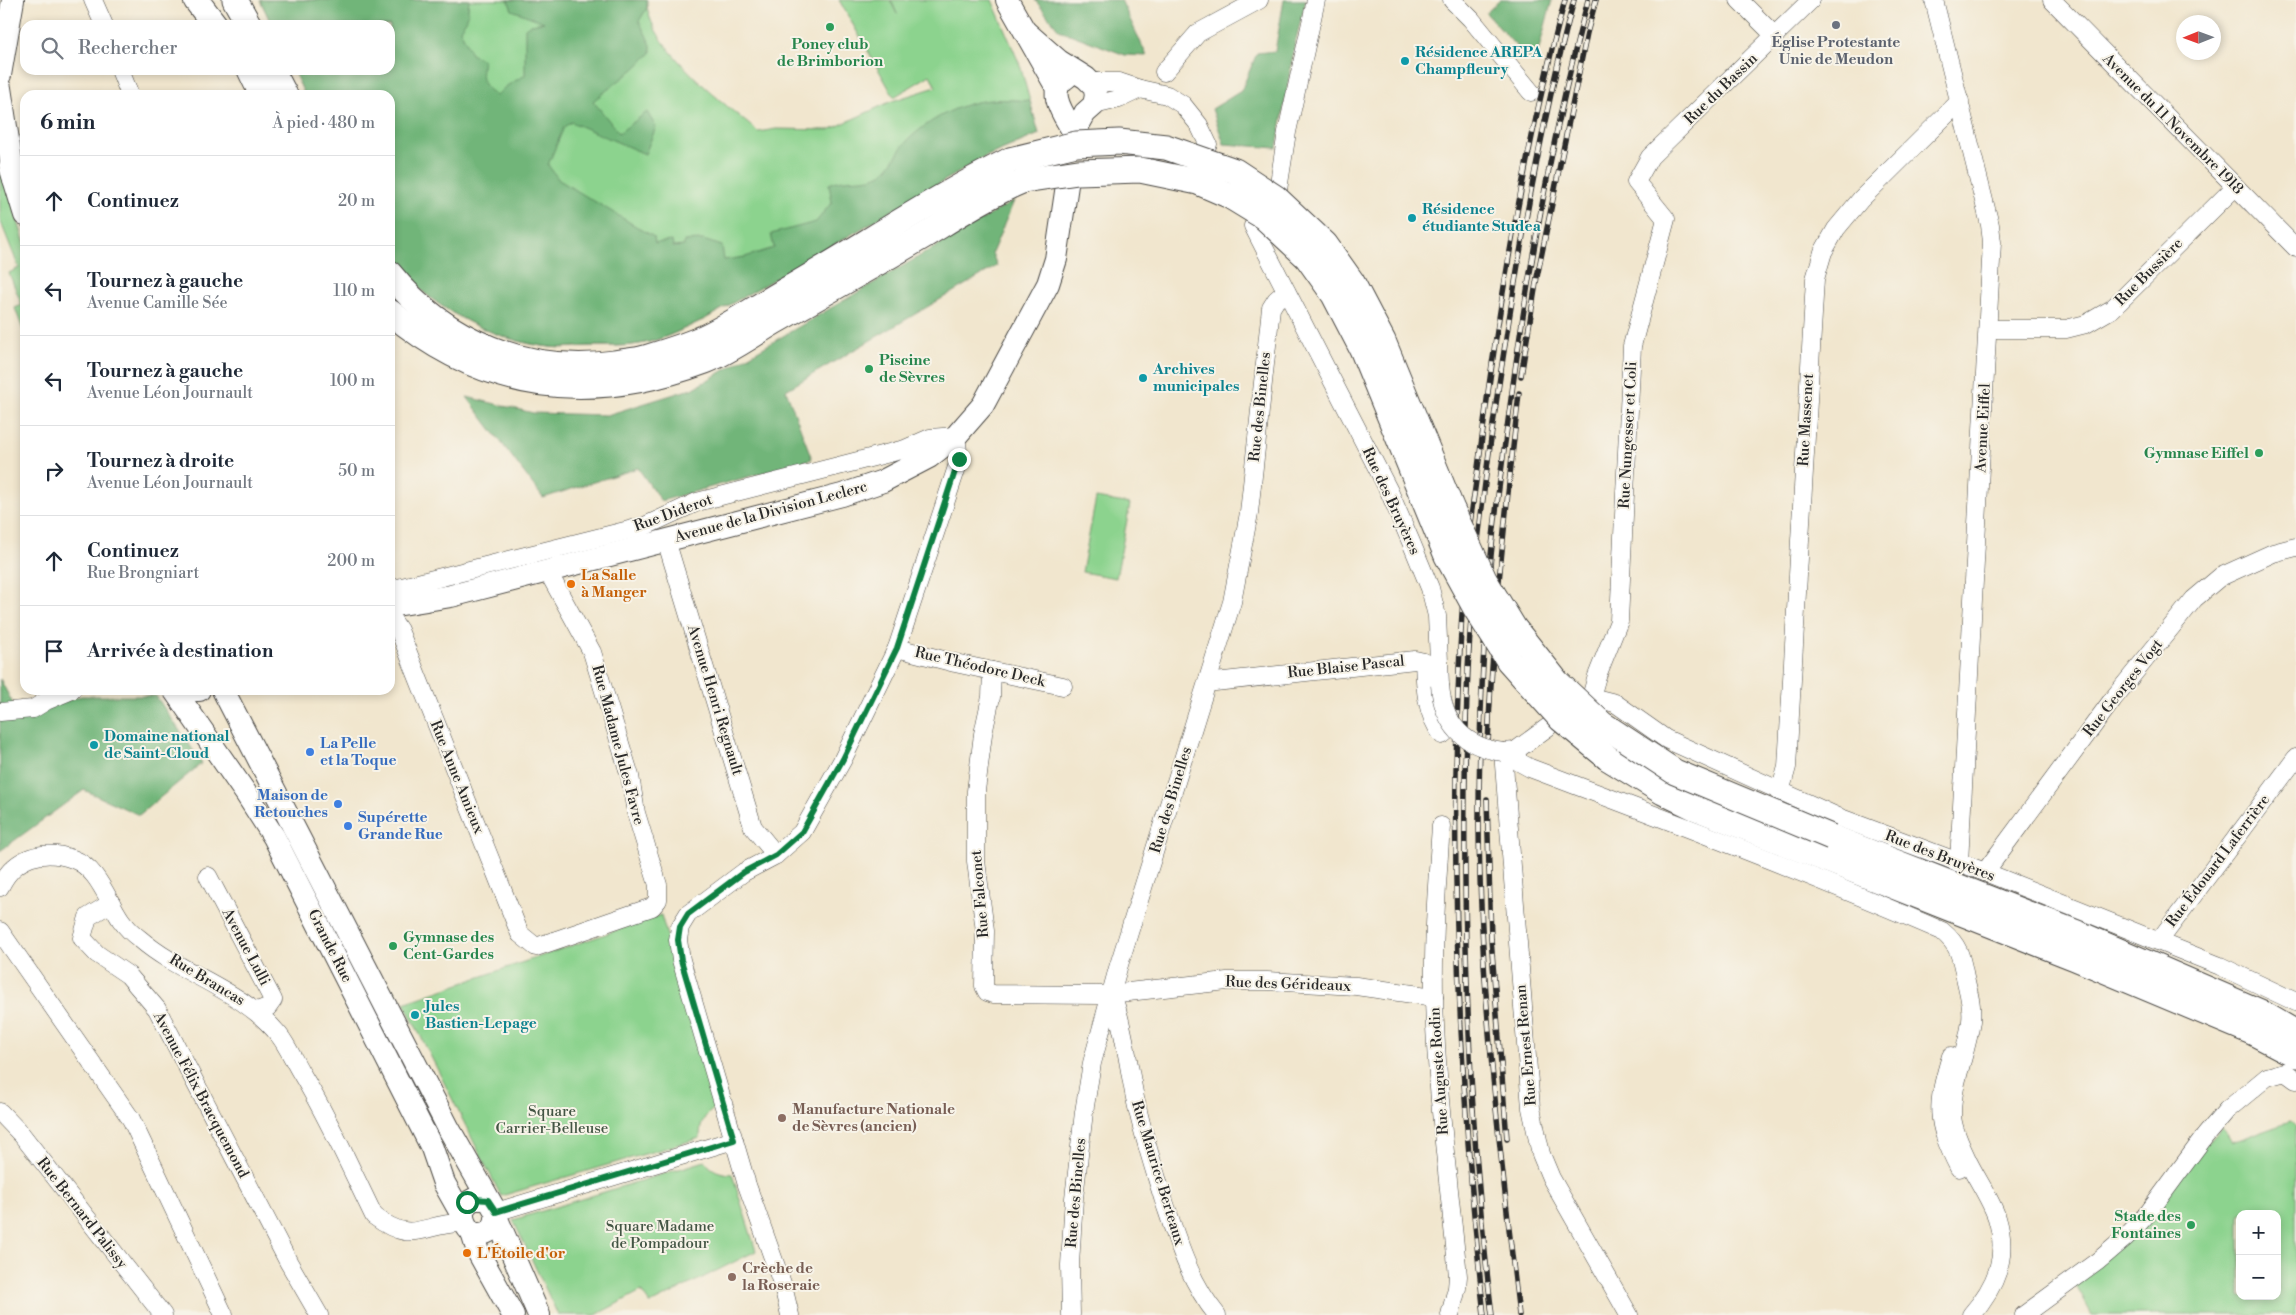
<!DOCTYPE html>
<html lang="fr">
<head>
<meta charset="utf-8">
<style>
	:root { --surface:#fff; --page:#f2f2f3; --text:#1f2937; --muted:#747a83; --line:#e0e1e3 }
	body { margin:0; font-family:"Libre Bodoni",serif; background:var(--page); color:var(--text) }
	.controls { position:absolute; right:15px; bottom:15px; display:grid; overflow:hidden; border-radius:10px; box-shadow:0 2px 8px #0003 }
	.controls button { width:45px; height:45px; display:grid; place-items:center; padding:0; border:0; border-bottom:1px solid var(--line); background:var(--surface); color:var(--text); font:25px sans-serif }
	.compass { position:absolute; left:2176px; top:15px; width:45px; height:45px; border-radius:50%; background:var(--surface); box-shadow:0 2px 8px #0003; rotate:269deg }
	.stop { position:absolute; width:15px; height:15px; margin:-11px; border:4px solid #0b8043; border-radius:50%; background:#fff }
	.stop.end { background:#0b8043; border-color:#fff; box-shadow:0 1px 5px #0008 }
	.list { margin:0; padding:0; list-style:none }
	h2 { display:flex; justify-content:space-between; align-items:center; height:65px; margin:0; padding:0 20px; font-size:21px }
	h2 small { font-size:16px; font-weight:400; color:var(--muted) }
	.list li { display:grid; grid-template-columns:32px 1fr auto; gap:15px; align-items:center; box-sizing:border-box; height:90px; padding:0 20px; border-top:1px solid var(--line) }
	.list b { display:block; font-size:19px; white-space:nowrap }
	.list p { margin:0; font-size:16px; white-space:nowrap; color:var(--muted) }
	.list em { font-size:16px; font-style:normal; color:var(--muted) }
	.icon { flex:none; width:28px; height:28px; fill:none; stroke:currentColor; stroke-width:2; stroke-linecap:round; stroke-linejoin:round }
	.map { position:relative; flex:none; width:2296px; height:1315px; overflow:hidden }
	.search { position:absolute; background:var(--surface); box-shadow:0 2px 8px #0003; left:20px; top:20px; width:375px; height:55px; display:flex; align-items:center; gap:12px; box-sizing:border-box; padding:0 18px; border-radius:15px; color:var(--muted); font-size:19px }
	.panel { position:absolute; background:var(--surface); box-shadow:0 2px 8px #0003; left:20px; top:90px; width:375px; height:605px; border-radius:15px }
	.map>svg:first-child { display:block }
	.green { fill:#8cd38e; stroke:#5c7f5c; fill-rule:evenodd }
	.forest { fill:#71b579; stroke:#4e7052 }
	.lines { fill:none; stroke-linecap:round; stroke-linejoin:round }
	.minor-casing { stroke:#494743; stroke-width:19 }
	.major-casing { stroke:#494743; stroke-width:24 }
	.highway-casing { stroke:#494743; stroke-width:27 }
	.minor { stroke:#fff; stroke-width:18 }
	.major { stroke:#fff; stroke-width:22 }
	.highway { stroke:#fff; stroke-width:25 }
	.rail-casing { stroke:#2b2b2b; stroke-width:5.5 }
	.rail { stroke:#f7f3e8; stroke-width:4; stroke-dasharray:11; stroke-linecap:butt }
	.minor-bridge-casing { stroke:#494743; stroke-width:19; stroke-linecap:butt }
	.highway-bridge-casing { stroke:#494743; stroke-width:27; stroke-linecap:butt }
	.minor-bridge { stroke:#fff; stroke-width:18 }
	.highway-bridge { stroke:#fff; stroke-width:25 }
	.route { stroke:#0b8043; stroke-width:6 }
	.worship-dot { fill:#6b7280; stroke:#f7f3e8; stroke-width:2 }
	.leisure-dot { fill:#2e9e5b; stroke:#f7f3e8; stroke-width:2 }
	.culture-dot { fill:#0f9aa8; stroke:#f7f3e8; stroke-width:2 }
	.food-dot { fill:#e8710a; stroke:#f7f3e8; stroke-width:2 }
	.shop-dot { fill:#3f7fe0; stroke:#f7f3e8; stroke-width:2 }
	.education-dot { fill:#8d6e63; stroke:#f7f3e8; stroke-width:2 }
	.labels { text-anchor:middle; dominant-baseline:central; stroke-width:4; stroke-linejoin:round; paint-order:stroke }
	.worship-label { font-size:15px; font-weight:bold; fill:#5b616d; stroke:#f7f3e8 }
	.leisure-label { font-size:15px; font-weight:bold; fill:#27864d; stroke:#f7f3e8; text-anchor:start }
	.culture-label { font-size:15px; font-weight:bold; fill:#0d838f; stroke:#f7f3e8; text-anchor:start }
	.street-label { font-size:15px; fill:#2b2b2b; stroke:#f7f3e8 }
	.food-label { font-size:15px; font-weight:bold; fill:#c56008; stroke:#f7f3e8; text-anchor:start }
	.shop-label { font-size:15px; font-weight:bold; fill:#366cbe; stroke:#f7f3e8; text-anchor:start }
	.education-label { font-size:15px; font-weight:bold; fill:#785e54; stroke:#f7f3e8; text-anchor:start }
	.park-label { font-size:15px; fill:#435544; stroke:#f7f3e8 }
</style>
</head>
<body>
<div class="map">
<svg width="2296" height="1315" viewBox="0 0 2296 1315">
	<rect width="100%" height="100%" fill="#f7f3e8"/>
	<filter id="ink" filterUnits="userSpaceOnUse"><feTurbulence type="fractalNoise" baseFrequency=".02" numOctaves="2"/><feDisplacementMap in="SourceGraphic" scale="10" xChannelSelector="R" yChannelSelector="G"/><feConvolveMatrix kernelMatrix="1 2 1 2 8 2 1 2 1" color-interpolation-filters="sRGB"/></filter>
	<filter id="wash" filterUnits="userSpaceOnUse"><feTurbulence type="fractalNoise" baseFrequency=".0096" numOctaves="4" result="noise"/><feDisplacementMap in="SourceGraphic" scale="20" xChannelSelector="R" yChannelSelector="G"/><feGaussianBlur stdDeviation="1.12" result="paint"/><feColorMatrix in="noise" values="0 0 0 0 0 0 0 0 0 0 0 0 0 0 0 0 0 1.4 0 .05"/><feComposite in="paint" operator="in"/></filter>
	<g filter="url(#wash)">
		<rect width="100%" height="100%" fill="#f1e6ce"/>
		<!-- green -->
		<g class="green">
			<path d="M260 0H647C645 45 727 105 758 132L776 129 829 130 892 101 936 87 930 75 894 97 839 0H890L897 14 891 0H992L1020 65 1039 134 987 156 705 319C689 326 673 335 656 340 635 347 613 346 592 346 578 346 564 349 550 347 493 341 422 305 390 255V95H305L293 70H390V25H272Z"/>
			<polygon points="0,163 25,244 25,335 15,308 22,305 9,273 19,268 0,220"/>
			<polygon points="1096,498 1130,504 1116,578 1082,572"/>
			<path d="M661 915 717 1107C704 1115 700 1122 700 1138L501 1196 404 1003Z"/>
			<path d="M2290 1121 2296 1127V1315H2092L2074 1282 2222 1127 2232 1142ZM2240 1214H2277V1296H2240Z"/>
			<path d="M705 1161C712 1171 720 1173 732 1174L756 1251 650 1304 641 1291 596 1315H558L513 1220Z"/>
		</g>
		<!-- forest -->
		<g class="forest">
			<path d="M260 0H469L467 19 460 29 471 54 483 60C480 80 480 83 496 96L505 87 525 75V28L531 24 544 22 512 10 508 0H647V8L639 21 651 45V53L634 69 593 101 619 133 647 112 656 127 645 154 571 122 564 127 548 165 559 180 654 237 655 243 672 241 673 247 684 246V241L703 240 722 246 724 260 745 257 774 248 771 234 816 222 832 202 829 184C844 176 866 183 881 174 893 166 897 151 907 141 928 120 961 102 991 100 1004 99 1017 100 1030 101L1039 134 987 156 705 319C689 326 673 335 656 340 635 347 613 346 592 346 578 346 564 349 550 347 493 341 422 305 390 255V95H305L293 70H390V25H272Z"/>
			<polygon points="1035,0 1121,0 1147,56 1125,55 1059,30"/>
			<polygon points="1284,0 1306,0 1295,43 1277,148 1224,144 1212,109 1241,91 1257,53 1275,51"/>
			<polygon points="1500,0 1552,0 1537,56 1527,58 1486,13"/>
			<polygon points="1014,201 992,253 997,266 786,390 812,459 661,501 638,468 543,498 467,397 533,413 607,415 694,388"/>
			<polygon points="0,679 19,715 81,696 156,696 202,763 139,815 84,790 0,851"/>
		</g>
	</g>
	<g filter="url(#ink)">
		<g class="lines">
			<!-- minor casing -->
			<g class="minor-casing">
				<g id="minor">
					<polyline points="93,0 104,25"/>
					<polyline points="1452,0 1471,19 1531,92"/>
					<polyline points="1739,0 1775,36"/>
					<polyline points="1811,0 1650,157 1636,182 1666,219 1632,346 1619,621 1597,676 1591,697 1615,703 1666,739 1838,817 1985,872 2220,966 2296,1002"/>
					<polyline points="1934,0 1990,225 1992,242 1959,863"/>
					<polyline points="2052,0 2296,248"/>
					<polyline points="120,70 130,95"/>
					<polyline points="1164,72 1198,33 1259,0"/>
					<polyline points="1091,82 1119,82 1140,89 1167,95 1183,105 1199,125 1208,144"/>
					<polyline points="1094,105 1119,99 1140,89"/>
					<polyline points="1275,209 1287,132 1316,0"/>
					<polyline points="1253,226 1389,491 1411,542 1430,588 1437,616 1440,685"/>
					<polyline points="1988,329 2066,329 2086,324 2112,309 2235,187"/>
					<polyline points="666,540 753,827 776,855"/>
					<polyline points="390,590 645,526 697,502 905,449 930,438 956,436 959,459 957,467 897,648 843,759 802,832 776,855 744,872 688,914 680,927 678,940 681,960 747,1185 783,1286 790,1315"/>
					<polyline points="393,621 399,630 520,934 536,947 652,907 658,900 658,885 636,813 630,776 592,652 547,570"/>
					<polyline points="897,648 955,663 1063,686"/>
					<polyline points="992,671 991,697 983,734 976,791 976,861 985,931 984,986 987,992 993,994 1101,995 1227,981 1267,981 1356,986 1434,997"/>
					<path d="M1208 681 1215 682 1415 660 1424 662C1425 688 1426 713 1442 735L1453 726"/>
					<polyline points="0,712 33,709 46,701 72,690"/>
					<polyline points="1548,727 1515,751 1503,752 1531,1108 1541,1154 1551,1178 1629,1315"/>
					<path d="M1515 751 1519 762 1530 768C1668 820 1806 872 1942 931 1959 945 1961 956 1965 977 1968 991 1973 1006 1971 1021 1967 1053 1952 1082 1952 1114 1952 1128 1960 1144 1966 1157 1975 1177 1990 1197 1997 1218 2009 1257 1996 1286 1971 1315"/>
					<polyline points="1780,792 1787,767 1815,279 1823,252 1836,229 1861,199 1960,101"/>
					<path d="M1441 826C1437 883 1433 939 1434 996 1436 1090 1449 1183 1458 1276L1457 1288 1450 1315"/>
					<polyline points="1985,872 2113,699 2194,599 2220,577 2273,553 2296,547"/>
					<polyline points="208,876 273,1000 268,1007 257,1011"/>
					<path d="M0 887C14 857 43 848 73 859 98 868 107 900 121 920 126 927 133 934 140 939 183 976 242 989 279 1035 287 1045 293 1059 300 1071 328 1117 350 1167 374 1216 415 1247 422 1222 464 1223"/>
					<polyline points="111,903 88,917 82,938 97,954 128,975 157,1009 289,1263 319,1315"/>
					<polyline points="0,931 131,1119 224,1315"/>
					<polyline points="2159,941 2296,758"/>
					<path d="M1112 994C1124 1028 1128 1063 1135 1098 1142 1132 1153 1165 1163 1198 1177 1239 1189 1281 1217 1315"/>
					<path d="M1951 1056C1936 1106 1935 1121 1959 1168"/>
					<polyline points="0,1112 22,1135 163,1315"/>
					<polyline points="496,1212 734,1140"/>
					<polyline points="1071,1315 1070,1265 1074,1198 1084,1112 1092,1063 1118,968 1232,602 1249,513 1271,308 1276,300 1286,291"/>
					<polyline points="2024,1315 2098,1261 2126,1237 2149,1212 2205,1136 2227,1110 2267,1077 2285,1072 2296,1080"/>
				</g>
			</g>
			<!-- major casing -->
			<g class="major-casing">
				<g id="major">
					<polyline points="1007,0 1057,88"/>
					<polyline points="1026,32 1059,61 1086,78 1094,86 1096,95 1094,105 1085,113 1074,133"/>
					<polyline points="0,75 13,0"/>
					<path d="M1067 77C1044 91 1065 116 1074 133"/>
					<polyline points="0,88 14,179"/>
					<polyline points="10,166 25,215"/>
					<polyline points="390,606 451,596 842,495 883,481 929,457 956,436 983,405 1048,284 1056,259 1067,185"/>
					<polyline points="174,690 247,795 274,837 432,1148 444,1183 462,1215"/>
					<polyline points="177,690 199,690"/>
					<path d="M223 690 449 1129 496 1212C498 1227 488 1237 472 1233 461 1222 458 1207 474 1199H487"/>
					<polyline points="497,1219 539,1315"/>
					<polyline points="472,1233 478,1252 513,1315"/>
				</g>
			</g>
			<!-- highway casing -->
			<g class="highway-casing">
				<g id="highway">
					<polyline points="196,0 215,25"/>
					<polyline points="235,0 249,25"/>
					<polyline points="250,70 262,95"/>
					<polyline points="272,70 285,95"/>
					<path d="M390 274C445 342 528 375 615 363 624 361 635 361 645 358 665 352 689 345 709 335 733 323 757 307 781 293 857 250 931 199 1010 160"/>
					<path d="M390 312C485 392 589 404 705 361 729 352 752 335 774 322 823 294 873 266 922 237 955 217 988 195 1024 180"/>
					<polyline points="1608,758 1663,792 1696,808 2075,958 2252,1032 2296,1055"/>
					<polyline points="1831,837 2082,935 2260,1012 2296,1033"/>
				</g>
			</g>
			<!-- minor -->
			<use href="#minor" class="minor"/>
			<!-- major -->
			<use href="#major" class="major"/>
			<!-- highway -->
			<use href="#highway" class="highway"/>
			<!-- rail casing -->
			<g class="rail-casing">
				<g id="rail">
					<polyline points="1521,376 1537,277 1587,33 1596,0"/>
					<path d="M1488 747C1492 628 1506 511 1519 393"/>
					<polyline points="1487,799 1491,939 1507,1139"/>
					<path d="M1484 1315C1457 1068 1446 818 1465 570 1468 528 1476 486 1481 445 1500 296 1525 145 1565 0"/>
					<path d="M1492 1315C1474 1169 1466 1023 1465 877 1464 775 1465 672 1475 570 1483 489 1495 407 1508 326 1525 217 1545 107 1574 0"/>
					<path d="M1519 1315C1500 1152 1480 988 1479 824 1479 742 1482 659 1489 577 1494 518 1503 458 1511 399 1529 265 1553 131 1588 0"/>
				</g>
			</g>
			<!-- rail -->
			<use href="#rail" class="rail"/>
			<!-- minor-bridge casing -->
			<g class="minor-bridge-casing">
				<path id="minor-bridge" d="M1440 685C1443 724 1464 747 1503 752"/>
			</g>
			<!-- highway-bridge casing -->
			<g class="highway-bridge-casing">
				<g id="highway-bridge">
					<polyline points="1010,160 1076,144 1119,142 1166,147 1235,171 1276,198 1325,244 1352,282 1383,341 1451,507 1484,579 1514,628 1557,682 1602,724 1675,772 1831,837"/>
					<polyline points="1024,180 1078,172 1140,170 1198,182 1228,195 1264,217 1307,257 1334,295 1362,349 1447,556 1476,609 1509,661 1561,719 1608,758"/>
				</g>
			</g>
			<!-- minor-bridge -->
			<use href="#minor-bridge" class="minor-bridge"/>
			<!-- highway-bridge -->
			<use href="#highway-bridge" class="highway-bridge"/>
		</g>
	</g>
	<g class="lines" filter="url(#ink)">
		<!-- route -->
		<polyline class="route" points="467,1202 474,1199 488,1200 496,1212 734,1140 681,960 678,940 680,927 688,914 744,872 776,855 802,832 843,759 897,648 959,459"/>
	</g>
	<!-- markers -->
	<circle class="worship-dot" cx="1836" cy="25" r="5"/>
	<g class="leisure-dot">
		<circle cx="830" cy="27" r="5"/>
		<circle cx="869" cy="369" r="5"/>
		<circle cx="2259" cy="453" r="5"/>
		<circle cx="393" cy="946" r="5"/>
		<circle cx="2191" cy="1225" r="5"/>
	</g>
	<g class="culture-dot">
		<circle cx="1405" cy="61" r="5"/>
		<circle cx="1412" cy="218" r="5"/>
		<circle cx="1143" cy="378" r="5"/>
		<circle cx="94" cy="745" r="5"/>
		<circle cx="415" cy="1015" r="5"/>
	</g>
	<g class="food-dot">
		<circle cx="571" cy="584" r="5"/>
		<circle cx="467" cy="1253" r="5"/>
	</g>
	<g class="shop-dot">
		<circle cx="310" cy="752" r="5"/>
		<circle cx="338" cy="804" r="5"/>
		<circle cx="348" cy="826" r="5"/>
	</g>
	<g class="education-dot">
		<circle cx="782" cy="1118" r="5"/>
		<circle cx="732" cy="1277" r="5"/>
	</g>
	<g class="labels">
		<!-- worship labels -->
		<g class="worship-label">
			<text x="1836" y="42">Église Protestante<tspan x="1836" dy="17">Unie de Meudon</tspan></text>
		</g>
		<!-- leisure labels -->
		<g class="leisure-label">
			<text x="830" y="44" text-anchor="middle">Poney club<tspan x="830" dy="17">de Brimborion</tspan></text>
			<text x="879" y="360">Piscine<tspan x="879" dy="17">de Sèvres</tspan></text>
			<text x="2249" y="453" text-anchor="end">Gymnase Eiffel</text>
			<text x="403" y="937">Gymnase des<tspan x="403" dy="17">Cent-Gardes</tspan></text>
			<text x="2181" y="1216" text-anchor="end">Stade des<tspan x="2181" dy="17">Fontaines</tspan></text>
		</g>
		<!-- culture labels -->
		<g class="culture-label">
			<text x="1415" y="52">Résidence AREPA<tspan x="1415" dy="17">Champfleury</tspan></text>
			<text x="1422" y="209">Résidence<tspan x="1422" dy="17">étudiante Studea</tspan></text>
			<text x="1153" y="369">Archives<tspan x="1153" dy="17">municipales</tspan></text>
			<text x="104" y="736">Domaine national<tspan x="104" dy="17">de Saint-Cloud</tspan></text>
			<text x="425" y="1006">Jules<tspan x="425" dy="17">Bastien-Lepage</tspan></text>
		</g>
		<!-- street labels -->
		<g class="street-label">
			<text transform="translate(1721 89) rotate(-44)">Rue du Bassin</text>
			<text transform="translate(2173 124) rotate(45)">Avenue du 11 Novembre 1918</text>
			<text transform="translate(2149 272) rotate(-45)">Rue Bussière</text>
			<text transform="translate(1260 407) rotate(-84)">Rue des Binelles</text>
			<text transform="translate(1806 420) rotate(-87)">Rue Massenet</text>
			<text transform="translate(1983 428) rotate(-87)">Avenue Eiffel</text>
			<text transform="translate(1628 435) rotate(-87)">Rue Nungesser et Coli</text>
			<text transform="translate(1391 501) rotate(65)">Rue des Bruyères</text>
			<text transform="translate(771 512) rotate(-15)">Avenue de la Division Leclerc</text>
			<text transform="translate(673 513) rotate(-20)">Rue Diderot</text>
			<text transform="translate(980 667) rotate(13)">Rue Théodore Deck</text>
			<text transform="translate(1346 667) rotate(-6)">Rue Blaise Pascal</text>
			<text transform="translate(2123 688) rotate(-52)">Rue Georges Vogt</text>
			<text transform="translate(715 700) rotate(73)">Avenue Henri Regnault</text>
			<text transform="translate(618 745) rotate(75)">Rue Madame Jules Favre</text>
			<text transform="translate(457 777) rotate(68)">Rue Anne Amieux</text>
			<text transform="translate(1171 800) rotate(-73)">Rue des Binelles</text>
			<text transform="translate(1940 856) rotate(21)">Rue des Bruyères</text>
			<text transform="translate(2218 861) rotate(-53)">Rue Édouard Laferrière</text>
			<text transform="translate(980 894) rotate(-95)">Rue Falconet</text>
			<text transform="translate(330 946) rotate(63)">Grande Rue</text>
			<text transform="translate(246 947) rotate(62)">Avenue Lulli</text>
			<text transform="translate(207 980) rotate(31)">Rue Brancas</text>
			<text transform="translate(1288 984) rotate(2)">Rue des Gérideaux</text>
			<text transform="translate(1526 1045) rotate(-95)">Rue Ernest Renan</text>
			<text transform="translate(1439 1071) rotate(-94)">Rue Auguste Rodin</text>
			<text transform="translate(201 1095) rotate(62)">Avenue Félix Bracquemond</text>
			<text transform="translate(1158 1173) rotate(73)">Rue Maurice Berteaux</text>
			<text transform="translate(1076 1193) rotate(-85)">Rue des Binelles</text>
			<text transform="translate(82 1213) rotate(52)">Rue Bernard Palissy</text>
		</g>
		<!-- food labels -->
		<g class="food-label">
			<text x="581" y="575">La Salle<tspan x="581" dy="17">à Manger</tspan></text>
			<text x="477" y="1253">L'Étoile d'or</text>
		</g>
		<!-- shop labels -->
		<g class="shop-label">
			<text x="320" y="743">La Pelle<tspan x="320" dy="17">et la Toque</tspan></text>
			<text x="328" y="795" text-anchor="end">Maison de<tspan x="328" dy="17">Retouches</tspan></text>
			<text x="358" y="817">Supérette<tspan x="358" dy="17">Grande Rue</tspan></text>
		</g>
		<!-- education labels -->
		<g class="education-label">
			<text x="792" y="1109">Manufacture Nationale<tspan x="792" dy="17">de Sèvres (ancien)</tspan></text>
			<text x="742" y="1268">Crèche de<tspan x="742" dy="17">la Roseraie</tspan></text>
		</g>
		<!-- park labels -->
		<g class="park-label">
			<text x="552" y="1111">Square<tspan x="552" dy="17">Carrier-Belleuse</tspan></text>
			<text x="660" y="1226">Square Madame<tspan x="660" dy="17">de Pompadour</tspan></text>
		</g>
	</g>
</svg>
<div class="controls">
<button>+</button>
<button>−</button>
</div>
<svg class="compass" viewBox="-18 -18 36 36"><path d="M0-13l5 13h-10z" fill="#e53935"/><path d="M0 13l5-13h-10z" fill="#747a83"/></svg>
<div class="stop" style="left:467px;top:1202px"></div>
<div class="stop end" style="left:959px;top:459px"></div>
<div class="search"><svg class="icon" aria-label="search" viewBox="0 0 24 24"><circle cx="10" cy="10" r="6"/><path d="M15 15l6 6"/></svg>Rechercher</div>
<section class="panel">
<h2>6 min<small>À pied · 480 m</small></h2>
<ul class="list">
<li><svg class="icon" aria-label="ahead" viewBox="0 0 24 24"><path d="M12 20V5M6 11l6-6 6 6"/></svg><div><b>Continuez</b></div><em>20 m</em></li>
<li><svg class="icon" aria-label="left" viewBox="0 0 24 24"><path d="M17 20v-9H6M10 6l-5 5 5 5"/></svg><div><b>Tournez à gauche</b><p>Avenue Camille Sée</p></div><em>110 m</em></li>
<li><svg class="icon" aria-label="left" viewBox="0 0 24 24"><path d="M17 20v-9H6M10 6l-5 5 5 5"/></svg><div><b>Tournez à gauche</b><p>Avenue Léon Journault</p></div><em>100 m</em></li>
<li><svg class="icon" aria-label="right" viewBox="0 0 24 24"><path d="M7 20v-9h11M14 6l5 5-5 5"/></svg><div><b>Tournez à droite</b><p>Avenue Léon Journault</p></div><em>50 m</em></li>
<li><svg class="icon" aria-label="ahead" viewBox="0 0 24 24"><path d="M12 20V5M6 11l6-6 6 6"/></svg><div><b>Continuez</b><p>Rue Brongniart</p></div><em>200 m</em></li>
<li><svg class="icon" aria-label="arrive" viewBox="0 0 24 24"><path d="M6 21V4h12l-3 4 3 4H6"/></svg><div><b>Arrivée à destination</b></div></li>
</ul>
</section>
</div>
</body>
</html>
